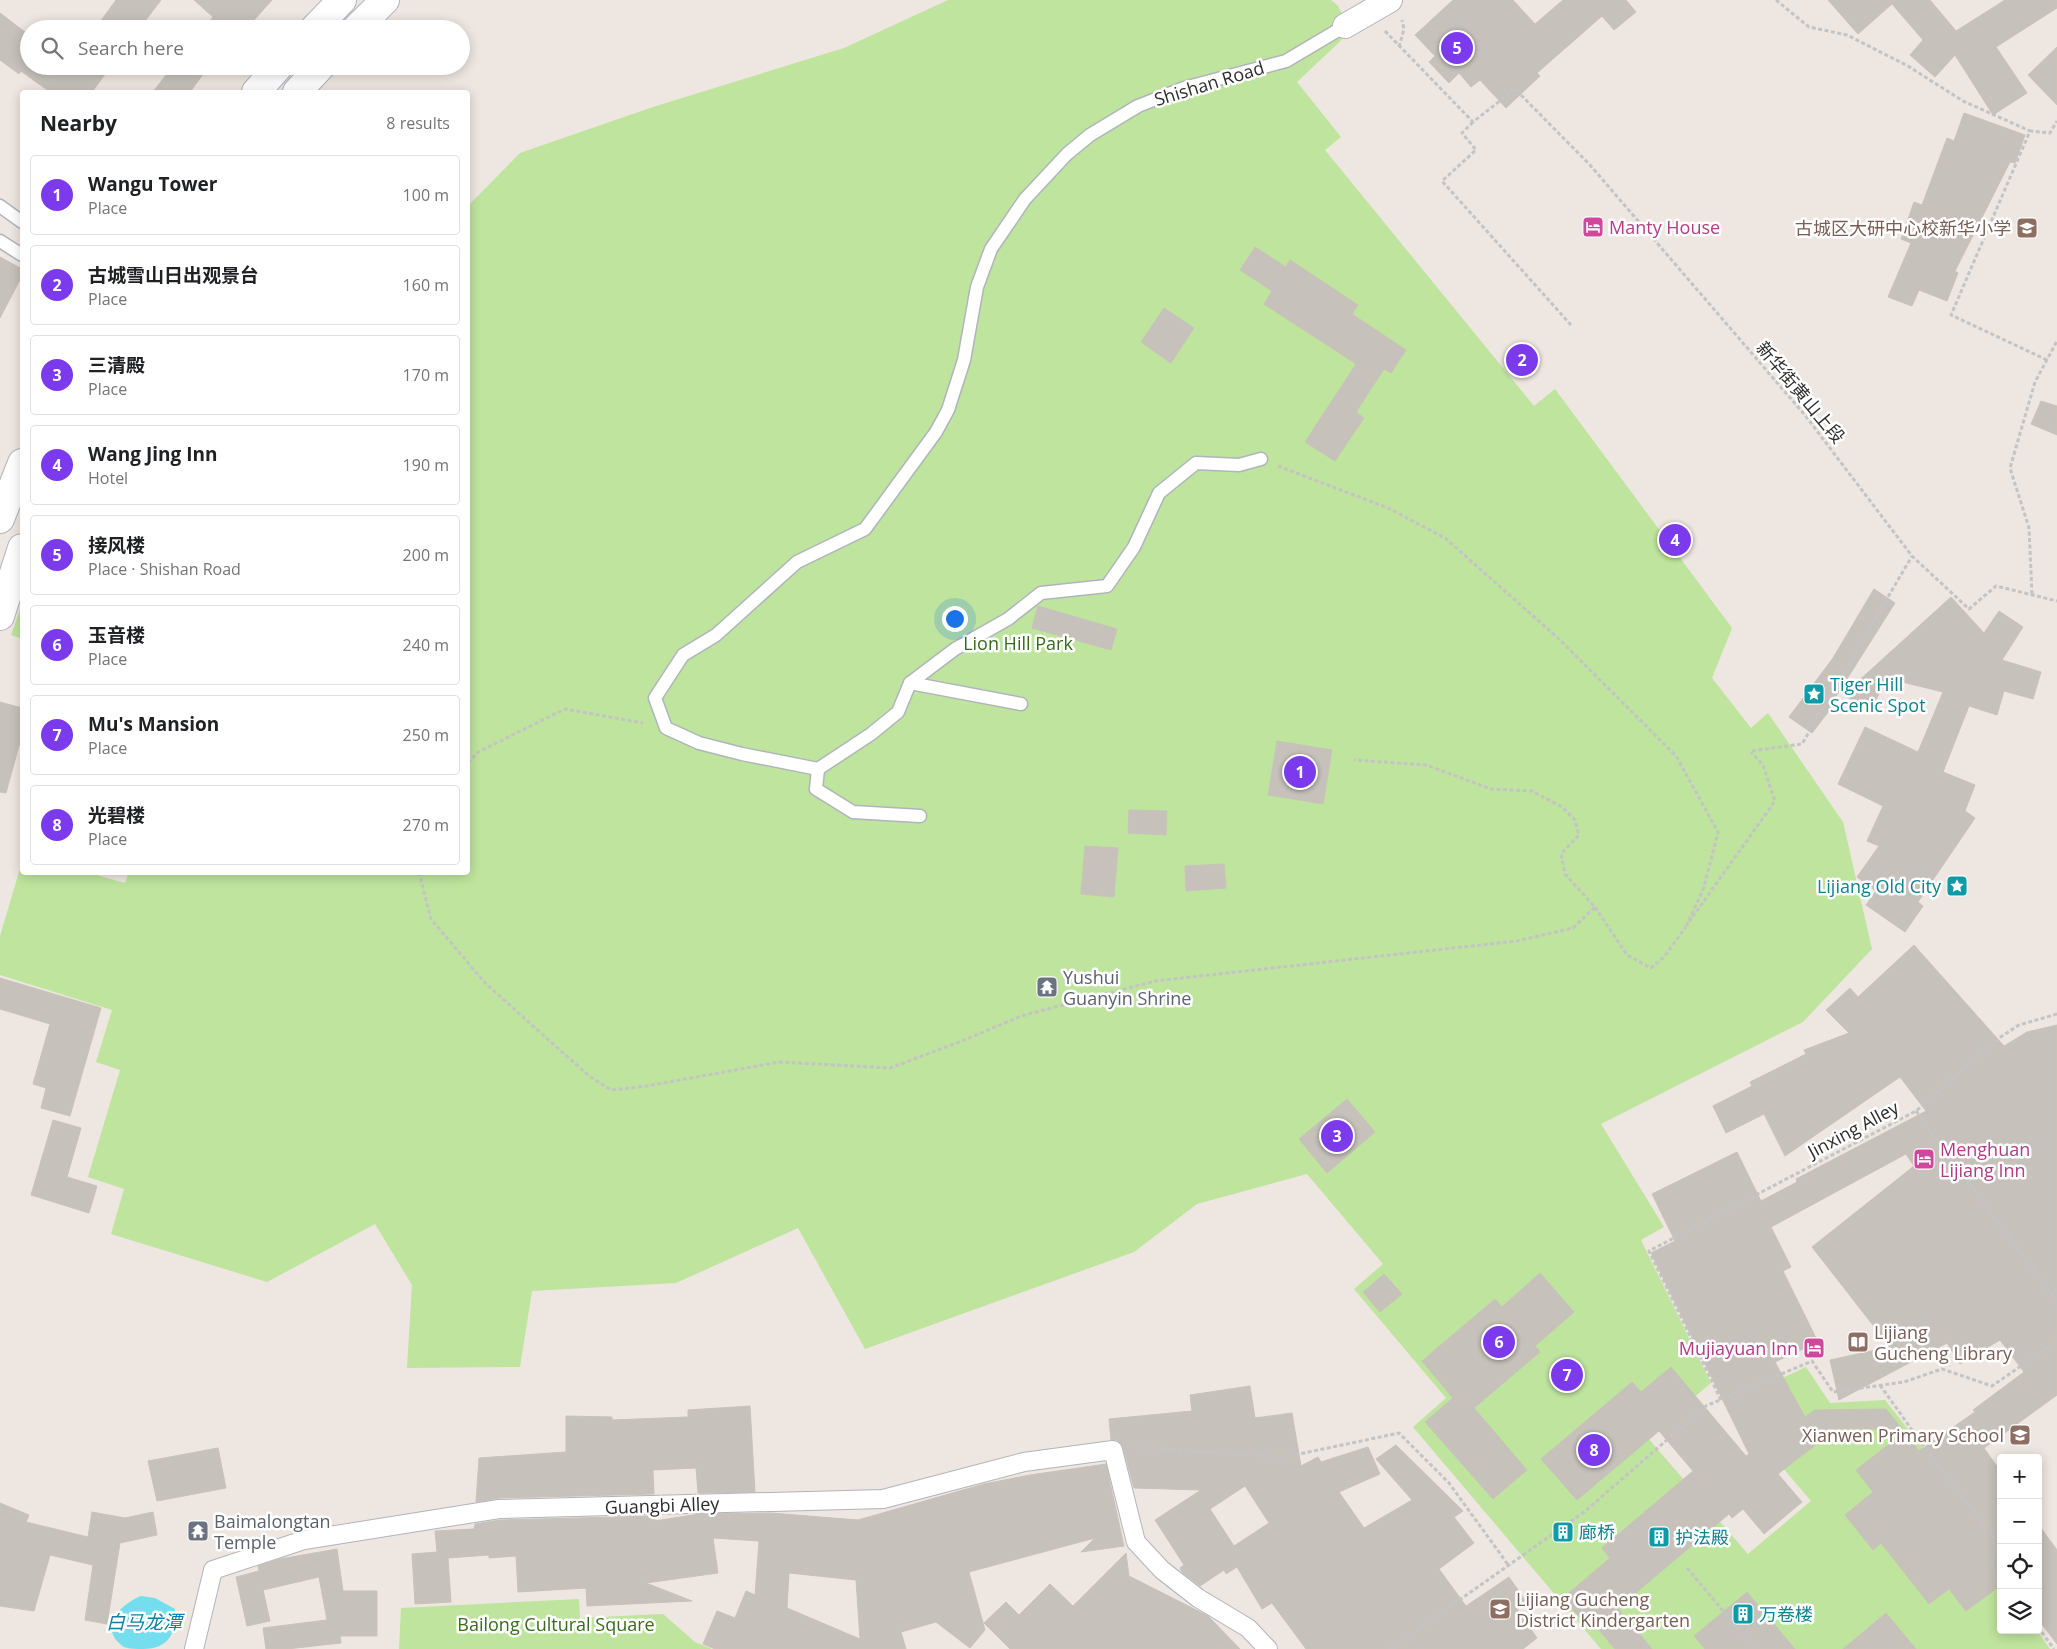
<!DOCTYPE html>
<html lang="en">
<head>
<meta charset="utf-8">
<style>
	:root { --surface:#fff; --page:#f6f6f6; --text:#202124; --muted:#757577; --line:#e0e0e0; --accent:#7c3aed }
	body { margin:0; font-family:"Open Sans","Noto Sans SC",sans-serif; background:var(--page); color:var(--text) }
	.controls { position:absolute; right:15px; bottom:15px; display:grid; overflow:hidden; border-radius:5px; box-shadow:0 2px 12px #0003 }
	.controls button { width:45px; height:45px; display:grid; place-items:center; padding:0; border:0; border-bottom:1px solid var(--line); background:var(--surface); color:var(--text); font:25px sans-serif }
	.you { position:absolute; left:954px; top:618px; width:18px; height:18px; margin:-12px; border:4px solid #fff; border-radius:50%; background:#1a73e8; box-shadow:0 0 0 8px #1a73e833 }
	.badge { display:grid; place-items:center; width:32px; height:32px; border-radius:50%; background:var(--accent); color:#fff; font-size:16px; font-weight:700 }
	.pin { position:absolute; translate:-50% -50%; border:2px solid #fff; box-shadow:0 1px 5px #0006 }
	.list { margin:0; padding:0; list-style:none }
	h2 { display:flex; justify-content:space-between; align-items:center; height:65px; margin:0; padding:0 20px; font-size:21px }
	h2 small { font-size:16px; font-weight:400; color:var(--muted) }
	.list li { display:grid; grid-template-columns:32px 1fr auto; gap:15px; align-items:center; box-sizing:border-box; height:80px; margin:0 10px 10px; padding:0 10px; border:1px solid var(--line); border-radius:5px }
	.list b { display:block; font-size:19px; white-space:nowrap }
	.list p { margin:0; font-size:16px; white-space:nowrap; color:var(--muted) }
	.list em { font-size:16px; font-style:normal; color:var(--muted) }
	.icon { flex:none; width:28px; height:28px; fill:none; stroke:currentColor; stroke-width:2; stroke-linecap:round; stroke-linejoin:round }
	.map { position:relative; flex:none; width:2057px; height:1649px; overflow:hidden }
	.search { position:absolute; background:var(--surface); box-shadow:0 2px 12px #0003; left:20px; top:20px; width:450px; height:55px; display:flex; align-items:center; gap:12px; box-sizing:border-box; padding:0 18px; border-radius:28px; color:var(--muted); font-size:19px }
	.panel { position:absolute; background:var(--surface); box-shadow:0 2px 12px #0003; left:20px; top:90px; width:450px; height:785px; border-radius:5px }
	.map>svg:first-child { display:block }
	.green { fill:#bee49d }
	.water { fill:#74deef }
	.building { fill:#c7c1bb; stroke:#cac2b9; fill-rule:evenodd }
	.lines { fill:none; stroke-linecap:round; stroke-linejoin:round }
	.service-casing { stroke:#b0b4bd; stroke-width:15 }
	.pedestrian-casing { stroke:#b0b4bd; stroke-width:20 }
	.minor-casing { stroke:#b0b4bd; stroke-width:26 }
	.secondary-casing { stroke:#b0b4bd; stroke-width:30 }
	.path { stroke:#c4c4c4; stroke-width:3; stroke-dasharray:4 2.5; stroke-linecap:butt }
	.service { stroke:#fff; stroke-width:12 }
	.pedestrian { stroke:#fff; stroke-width:18 }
	.minor { stroke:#fff; stroke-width:24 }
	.secondary { stroke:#fff; stroke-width:28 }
	.labels { text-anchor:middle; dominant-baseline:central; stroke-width:5; stroke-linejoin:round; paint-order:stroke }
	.street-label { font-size:18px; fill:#2d2d2d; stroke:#fff }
	.hotel-label { font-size:18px; fill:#b23c85; stroke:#fff; text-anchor:start }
	.education-label { font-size:18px; fill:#785e54; stroke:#fff; text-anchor:end }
	.park-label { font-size:18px; fill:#366c1b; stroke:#fff }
	.culture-label { font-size:18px; fill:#0d838f; stroke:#fff; text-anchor:start }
	.worship-label { font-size:18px; fill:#5b616d; stroke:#fff; text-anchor:start }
	.water-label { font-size:19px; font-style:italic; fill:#0d80a1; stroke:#fff }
</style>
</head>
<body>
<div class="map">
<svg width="2057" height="1649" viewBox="0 0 2057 1649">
	<rect width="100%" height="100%" fill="#eee6e0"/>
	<!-- green -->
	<g class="green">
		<polygon points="948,0 1331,0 1338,6 1351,31 1297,82 1341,137 1325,150 1534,406 1555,389 1732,628 1712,678 1751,728 1768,713 1843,822 1872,949 1803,1022 1601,1124 1664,1227 1641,1240 1711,1383 1647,1437 1748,1554 1811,1501 1731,1407 1744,1396 1806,1367 1830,1403 1885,1400 2001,1547 2001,1630 2037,1630 2050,1649 1601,1649 1413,1427 1446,1398 1354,1289 1383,1264 1307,1174 1197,1204 1134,1252 865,1349 798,1228 676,1283 532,1291 520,1367 407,1368 412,1285 375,1224 267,1282 111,1234 124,1189 88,1177 120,1070 96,1062 112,1010 0,975 0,936 22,862 22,872 89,873 125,883 129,872 468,872 468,206 520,153 653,107 844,48"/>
		<polygon points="22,604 22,639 11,635"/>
		<polygon points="579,1599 580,1618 663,1614 695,1642 712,1649 399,1649 401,1608"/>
	</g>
	<!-- water -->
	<path class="water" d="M141 1596 155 1598 175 1609C177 1632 169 1649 143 1649 137 1649 130 1649 124 1647 97 1629 120 1604 141 1596Z"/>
	<!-- building -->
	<g class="building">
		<polygon points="116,0 161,0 139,29 95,29"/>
		<polygon points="194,0 272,0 246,29 203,29 213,17"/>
		<polygon points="1453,0 1513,0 1535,24 1563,0 1626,0 1636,12 1614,30 1602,16 1537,73 1540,76 1506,108 1480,80 1471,87 1459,73 1449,83 1429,62 1435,56 1415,35"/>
		<polygon points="1828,0 1930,0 1956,31 2005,0 2057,0 2057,8 1996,47 2027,93 1993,115 1955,55 1935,77 1910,55 1923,40 1892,4 1858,34"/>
		<polygon points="0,13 29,35 29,61 25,66 111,66 92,92 50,92 21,71 19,74 0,60"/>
		<polygon points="2057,47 2057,105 2028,75"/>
		<polygon points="173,66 195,66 204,73 190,92 153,92"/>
		<polygon points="1964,113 2025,135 2015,163 2010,162 1955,271 1958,273 1947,301 1919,290 1912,306 1888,297 1911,243 1901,239 1914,202 1922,205 1947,138 1954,141"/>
		<polygon points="1255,247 1286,267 1290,260 1358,305 1352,314 1406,350 1391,373 1384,369 1356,412 1364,418 1335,461 1305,442 1356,364 1264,304 1272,291 1240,270"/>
		<polygon points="0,257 22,269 22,276 0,318"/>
		<polygon points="1164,308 1194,328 1171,363 1141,342"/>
		<polygon points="2041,401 2057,406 2057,435 2031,424"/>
		<polygon points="1874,589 1895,603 1833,701 1835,703 1812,733 1789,717 1833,658"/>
		<polygon points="1951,597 1984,633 1999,611 2023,627 2002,660 2041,672 2033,699 2004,691 1997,715 1969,706 1943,772 1975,785 1965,811 1975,818 1918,902 1923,906 1905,932 1866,905 1876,891 1857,877 1879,846 1867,841 1883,806 1838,784 1865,727 1918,752 1943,692 1886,678 1872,709 1843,695"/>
		<polygon points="1038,606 1117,629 1111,650 1032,628"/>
		<polygon points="0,702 22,708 22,735 6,793 0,792"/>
		<polygon points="1277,741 1332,750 1323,804 1268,795"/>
		<polygon points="1129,810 1167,811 1166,835 1128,833"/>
		<polygon points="1085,846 1118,848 1114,897 1081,894"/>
		<polygon points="1224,864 1226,888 1186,891 1185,866"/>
		<polygon points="1914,945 2004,1046 2027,1032 2057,1025 2057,1395 1984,1448 2001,1472 2001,1585 1966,1611 1949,1589 1929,1604 1881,1543 1873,1550 1845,1515 1873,1492 1856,1470 1905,1432 1919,1451 1975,1412 1973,1410 2024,1372 2000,1340 1960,1364 1947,1343 1839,1400 1830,1360 1890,1347 1812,1247 1914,1166 1906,1154 1771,1227 1791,1267 1783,1271 1818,1342 1775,1362 1805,1417 1815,1410 1886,1409 1902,1429 1836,1429 1778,1474 1802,1502 1764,1534 1743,1509 1732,1518 1729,1514 1618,1608 1652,1649 1615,1649 1591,1621 1586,1625 1563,1598 1610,1558 1602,1548 1693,1471 1659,1431 1577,1500 1541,1459 1632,1382 1641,1392 1671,1367 1746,1456 1749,1454 1651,1253 1675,1241 1652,1194 1737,1152 1761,1201 1797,1182 1796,1179 1926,1111 1900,1077 1785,1156 1764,1114 1726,1133 1713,1106 1752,1086 1750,1082 1806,1054 1804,1050 1849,1033 1826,1010 1850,988 1858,997"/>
		<polygon points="0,978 101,1008 70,1116 41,1108 46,1088 33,1084 50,1024 0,1009"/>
		<polygon points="1347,1099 1375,1132 1327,1173 1299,1139"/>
		<polygon points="53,1120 81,1128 67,1177 97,1186 89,1213 31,1195"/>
		<polygon points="1540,1273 1574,1312 1535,1346 1540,1352 1474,1408 1527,1470 1493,1499 1425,1422 1453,1398 1422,1361 1495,1299 1502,1307"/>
		<polygon points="1384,1274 1402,1294 1380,1312 1363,1292"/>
		<path d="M1250 1386 1255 1418 1292 1413 1301 1466 1318 1457 1321 1462 1368 1447 1380 1474 1339 1492 1364 1528 1412 1500 1376 1459 1396 1445 1463 1511 1454 1517 1474 1543 1439 1569 1466 1606 1509 1577 1527 1603 1517 1609 1537 1638 1523 1649H1306L1272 1603 1262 1609 1237 1567 1226 1574 1224 1570 1200 1586 1182 1572 1180 1568 1184 1565 1155 1520 1201 1490 1134 1488 1123 1447 1117 1440H1111L1109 1419 1192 1411 1190 1395ZM1245 1486 1269 1523 1234 1546 1210 1509Z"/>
		<polygon points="750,1406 755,1492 698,1493 696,1468 653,1470 654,1494 499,1498 476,1502 479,1458 566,1452 566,1416 612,1417 612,1420 688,1417 688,1410"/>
		<polygon points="218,1448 226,1488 157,1501 148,1461"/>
		<path d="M1106 1464 1124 1546 1081 1552 1095 1538 969 1572 985 1630 970 1648 936 1622 901 1632 906 1649H715L703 1644 717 1611 735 1618 746 1591 755 1595 759 1541 713 1538 718 1573 646 1583 692 1601 587 1606 586 1588 518 1592 516 1556 489 1558V1555L448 1558 451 1602 415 1604 412 1554 437 1552 435 1531 474 1529 475 1524 500 1520 655 1516V1521L699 1514 771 1513 858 1520 984 1484 1030 1475ZM789 1573 856 1580 860 1639 787 1608Z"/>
		<polygon points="0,1503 29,1515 26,1522 88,1537 92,1512 125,1518 153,1512 157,1535 120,1543 107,1624 85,1620 93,1565 50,1555 34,1611 0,1606"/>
		<polygon points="2038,1524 2057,1550 2057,1644 2038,1619"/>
		<polygon points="337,1549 343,1591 377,1591 377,1636 340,1636 341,1643 287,1649 266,1649 263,1628 327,1620 319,1577 263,1590 270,1621 247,1626 236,1577 259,1571 258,1566 280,1559"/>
		<polygon points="1126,1553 1129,1576 1208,1616 1240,1649 1010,1649 984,1623 1006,1602 1019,1615 1050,1584 1073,1606"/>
		<polygon points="1747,1592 1795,1649 1705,1649 1694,1636"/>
		<polygon points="1886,1613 1916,1649 1843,1649"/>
	</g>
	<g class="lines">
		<!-- service casing -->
		<g class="service-casing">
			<g id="service">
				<polyline points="0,206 22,222"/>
				<polyline points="0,241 22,255"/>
				<polyline points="910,683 955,649 1008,619 1041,593 1107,586 1134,547 1159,493 1196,463 1239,465 1261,459"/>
				<polyline points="1021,704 910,683 898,712 871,734 818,769 742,754 699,743 666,728 655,698 683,655 716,635 797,562 865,529 936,432 948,410 964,360 977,287 991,249 1025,199 1067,154 1090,135 1138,106 1184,88 1286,61 1345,26"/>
				<polyline points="818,769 816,789 853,812 920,816"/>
			</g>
		</g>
		<!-- pedestrian casing -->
		<g class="pedestrian-casing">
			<polyline id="pedestrian" points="194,1649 213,1570 304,1540 499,1509 883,1499 1024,1462 1113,1450 1136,1542 1162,1570 1198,1598 1248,1628 1268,1649"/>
		</g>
		<!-- minor casing -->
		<g class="minor-casing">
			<polyline id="minor" points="1345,26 1390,0"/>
		</g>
		<!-- secondary casing -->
		<g class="secondary-casing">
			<g id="secondary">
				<polyline points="314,29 342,0"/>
				<polyline points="356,29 385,0"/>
				<polyline points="256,92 279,66"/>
				<polyline points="297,92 321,66"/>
				<polyline points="0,519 22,463"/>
				<polyline points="0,616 22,548"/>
			</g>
		</g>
		<!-- path -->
		<g class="path">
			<polyline points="1776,0 1809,27 1847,35 1908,66 1963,101 2030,131"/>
			<polyline points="1385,31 1473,122 1515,89 1590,165 1804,414 1912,556 1969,609 1996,586 2057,601"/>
			<polyline points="1399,47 1404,29 1402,20"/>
			<polyline points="1473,122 1462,133 1476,150 1442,181 1571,325"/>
			<polyline points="2047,360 1951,315 2030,131 2050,133 2057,121"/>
			<polyline points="1278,466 1388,508 1445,538 1559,639 1676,756 1718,832 1704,887 1685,929"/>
			<polyline points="2032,594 2029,528 2010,468 2035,382 2057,341"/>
			<polyline points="1752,751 1802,744 1912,556"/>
			<polyline points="468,763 478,752 565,709 643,723"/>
			<polyline points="419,872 431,919 485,983 589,1076 611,1090 647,1086 779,1062 890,1068 962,1041 1021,1016 1155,981 1517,941 1573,928 1595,907 1565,874 1561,854 1579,835 1575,820 1562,807 1532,791 1491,789 1426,765 1354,760"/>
			<polyline points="1595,907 1627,955 1651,968 1664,957 1686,927"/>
			<polyline points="1689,922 1775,801 1763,765 1751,752"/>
			<polyline points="1916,1111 2057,1302"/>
			<polyline points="1880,1385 1937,1465 2001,1545"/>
			<polyline points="1721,1400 1649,1251 1916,1111 1999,1038 2019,1025 2057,1014"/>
			<polyline points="1133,1447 1285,1457 1399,1433 1449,1483 1509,1566"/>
			<polyline points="2001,1553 1991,1561 2001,1574"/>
			<polyline points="1687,1568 1755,1649"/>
			<polyline points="2038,1627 2054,1649"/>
			<polyline points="1390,1649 1584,1512 1706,1406 1812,1361 1833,1392 1904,1382 1942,1369 1992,1386 2057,1341"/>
		</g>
		<!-- service -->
		<use href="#service" class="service"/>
		<!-- pedestrian -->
		<use href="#pedestrian" class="pedestrian"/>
		<!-- minor -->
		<use href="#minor" class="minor"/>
		<!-- secondary -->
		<use href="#secondary" class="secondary"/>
	</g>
	<!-- icons -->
	<defs>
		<g id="hotel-square" transform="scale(1.125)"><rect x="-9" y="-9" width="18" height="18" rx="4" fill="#d1479c" stroke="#fff"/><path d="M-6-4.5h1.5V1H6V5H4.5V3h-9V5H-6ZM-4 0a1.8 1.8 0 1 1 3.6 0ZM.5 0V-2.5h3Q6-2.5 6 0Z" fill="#fff"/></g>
		<g id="school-square" transform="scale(1.125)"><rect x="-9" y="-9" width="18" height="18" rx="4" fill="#8d6e63" stroke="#fff"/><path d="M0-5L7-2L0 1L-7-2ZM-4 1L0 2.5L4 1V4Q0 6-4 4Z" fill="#fff"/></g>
		<g id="sight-square" transform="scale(1.125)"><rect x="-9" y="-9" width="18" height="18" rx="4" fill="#0f9aa8" stroke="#fff"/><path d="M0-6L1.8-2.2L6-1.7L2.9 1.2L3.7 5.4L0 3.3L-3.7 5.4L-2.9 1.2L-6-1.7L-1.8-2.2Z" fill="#fff"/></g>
		<g id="temple-square" transform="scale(1.125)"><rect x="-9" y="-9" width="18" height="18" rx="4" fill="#6b7280" stroke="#fff"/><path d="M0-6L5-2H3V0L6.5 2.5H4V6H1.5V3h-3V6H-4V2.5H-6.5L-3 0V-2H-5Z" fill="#fff"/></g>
		<g id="library-square" transform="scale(1.125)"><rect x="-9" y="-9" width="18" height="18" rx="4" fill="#8d6e63" stroke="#fff"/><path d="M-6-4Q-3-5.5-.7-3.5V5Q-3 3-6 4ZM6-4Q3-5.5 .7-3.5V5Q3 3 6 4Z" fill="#fff"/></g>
		<g id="building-square" transform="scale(1.125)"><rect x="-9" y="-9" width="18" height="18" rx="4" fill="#0f9aa8" stroke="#fff"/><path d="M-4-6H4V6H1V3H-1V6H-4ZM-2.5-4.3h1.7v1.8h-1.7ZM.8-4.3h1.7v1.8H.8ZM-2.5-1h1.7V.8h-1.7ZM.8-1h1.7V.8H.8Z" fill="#fff"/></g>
	</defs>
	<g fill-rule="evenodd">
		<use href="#hotel-square" x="1593" y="227"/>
		<use href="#school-square" x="2027" y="228"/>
		<use href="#sight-square" x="1814" y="694"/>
		<use href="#sight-square" x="1957" y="886"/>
		<use href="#temple-square" x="1047" y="987"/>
		<use href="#hotel-square" x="1924" y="1159"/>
		<use href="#library-square" x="1858" y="1342"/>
		<use href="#hotel-square" x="1814" y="1348"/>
		<use href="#school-square" x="2020" y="1435"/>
		<use href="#temple-square" x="198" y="1531"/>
		<use href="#building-square" x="1563" y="1532"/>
		<use href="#building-square" x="1659" y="1537"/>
		<use href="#school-square" x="1500" y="1609"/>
		<use href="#building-square" x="1743" y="1614"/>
	</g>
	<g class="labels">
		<!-- street labels -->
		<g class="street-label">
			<text transform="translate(1209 83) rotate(-17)">Shishan Road</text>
			<text transform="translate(1801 392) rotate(50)">新华街黄山上段</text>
			<text transform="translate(1853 1129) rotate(-28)">Jinxing Alley</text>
			<text transform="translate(662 1505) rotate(-2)">Guangbi Alley</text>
		</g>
		<!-- hotel labels -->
		<g class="hotel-label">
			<text x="1609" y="227">Manty House</text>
			<text x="1940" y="1149">Menghuan<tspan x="1940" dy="21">Lijiang Inn</tspan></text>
			<text x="1798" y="1348" text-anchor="end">Mujiayuan Inn</text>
		</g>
		<!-- education labels -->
		<g class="education-label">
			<text x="2011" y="228">古城区大研中心校新华小学</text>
			<text x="1874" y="1332" text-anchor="start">Lijiang<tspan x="1874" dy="21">Gucheng Library</tspan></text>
			<text x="2004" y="1435">Xianwen Primary School</text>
			<text x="1516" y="1599" text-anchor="start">Lijiang Gucheng<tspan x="1516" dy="21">District Kindergarten</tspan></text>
		</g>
		<!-- park labels -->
		<g class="park-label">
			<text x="1018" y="643">Lion Hill Park</text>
			<text x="556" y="1624">Bailong Cultural Square</text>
		</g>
		<!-- culture labels -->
		<g class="culture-label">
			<text x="1830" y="684">Tiger Hill<tspan x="1830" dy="21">Scenic Spot</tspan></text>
			<text x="1941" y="886" text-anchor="end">Lijiang Old City</text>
			<text x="1579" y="1532">廊桥</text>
			<text x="1675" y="1537">护法殿</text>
			<text x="1759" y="1614">万卷楼</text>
		</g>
		<!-- worship labels -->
		<g class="worship-label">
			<text x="1063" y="977">Yushui<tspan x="1063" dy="21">Guanyin Shrine</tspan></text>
			<text x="214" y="1521">Baimalongtan<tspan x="214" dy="21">Temple</tspan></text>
		</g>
		<!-- water labels -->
		<g class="water-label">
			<text x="144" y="1622">白马龙潭</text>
		</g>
	</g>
</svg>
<div class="controls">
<button>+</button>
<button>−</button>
<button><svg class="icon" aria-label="locate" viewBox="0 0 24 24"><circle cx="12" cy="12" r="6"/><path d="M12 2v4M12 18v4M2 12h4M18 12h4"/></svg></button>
<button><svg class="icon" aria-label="layers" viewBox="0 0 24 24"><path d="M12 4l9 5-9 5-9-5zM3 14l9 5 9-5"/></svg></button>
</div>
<div class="you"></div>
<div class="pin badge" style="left:1300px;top:772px">1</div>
<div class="pin badge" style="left:1522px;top:360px">2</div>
<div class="pin badge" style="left:1337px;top:1136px">3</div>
<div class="pin badge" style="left:1675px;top:540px">4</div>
<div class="pin badge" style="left:1457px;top:48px">5</div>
<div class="pin badge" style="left:1499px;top:1342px">6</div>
<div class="pin badge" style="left:1567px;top:1375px">7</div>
<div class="pin badge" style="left:1594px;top:1450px">8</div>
<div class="search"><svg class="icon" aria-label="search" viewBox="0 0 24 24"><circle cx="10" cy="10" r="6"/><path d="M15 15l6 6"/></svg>Search here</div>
<section class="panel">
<h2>Nearby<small>8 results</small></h2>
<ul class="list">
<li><span class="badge">1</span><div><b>Wangu Tower</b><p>Place</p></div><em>100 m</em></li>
<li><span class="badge">2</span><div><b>古城雪山日出观景台</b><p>Place</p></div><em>160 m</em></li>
<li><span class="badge">3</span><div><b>三清殿</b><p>Place</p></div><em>170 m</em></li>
<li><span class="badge">4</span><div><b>Wang Jing Inn</b><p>Hotel</p></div><em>190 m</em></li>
<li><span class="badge">5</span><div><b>接风楼</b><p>Place · Shishan Road</p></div><em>200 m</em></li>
<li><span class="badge">6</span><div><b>玉音楼</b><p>Place</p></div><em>240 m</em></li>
<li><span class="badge">7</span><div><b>Mu's Mansion</b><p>Place</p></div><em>250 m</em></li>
<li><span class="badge">8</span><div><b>光碧楼</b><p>Place</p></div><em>270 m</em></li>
</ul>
</section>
</div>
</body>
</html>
